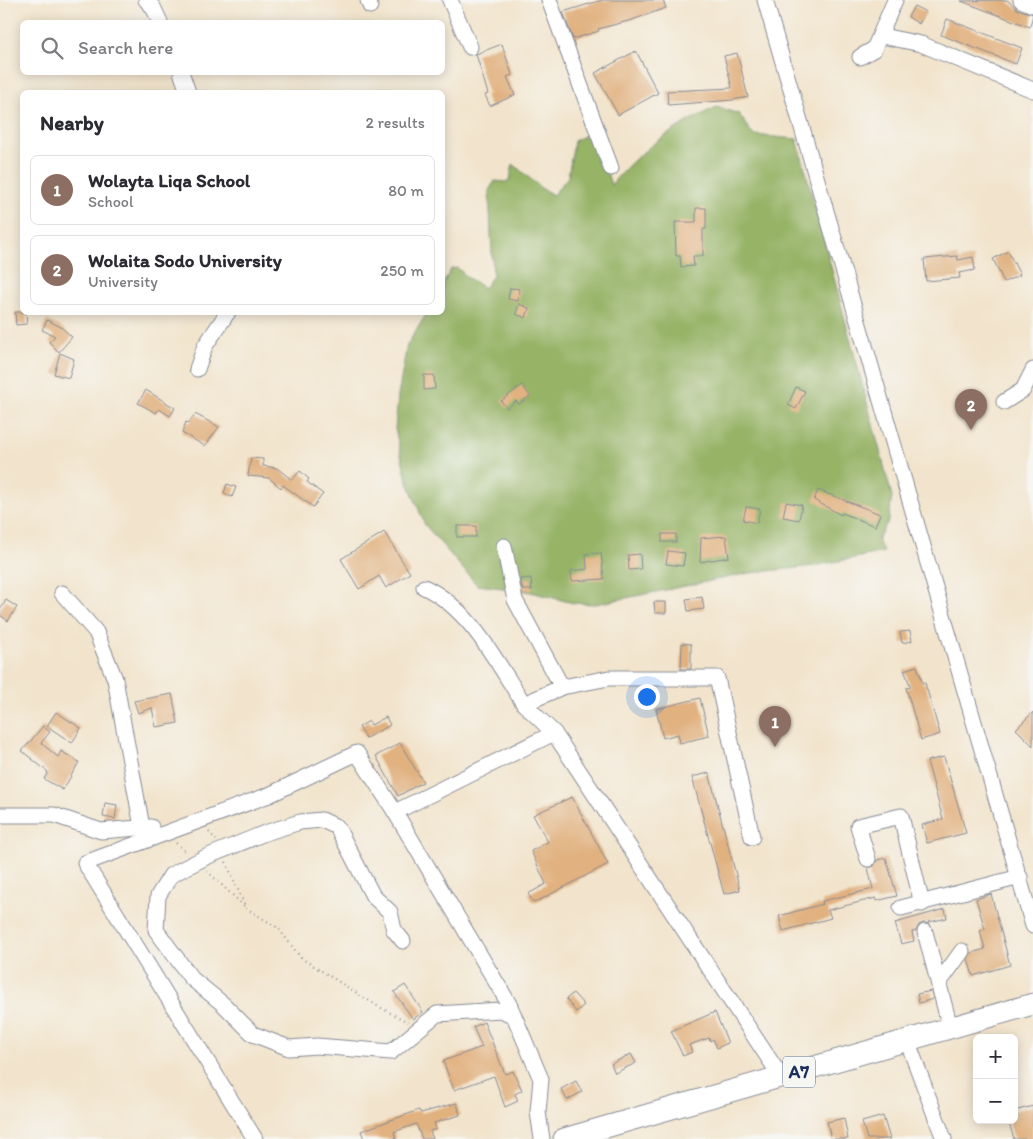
<!DOCTYPE html>
<html lang="en">
<head>
<meta charset="utf-8">
<style>
	:root { --surface:#fff; --page:#f7f7f7; --text:#2b2b33; --muted:#7c7c81; --line:#e1e1e2; --accent:#7c3aed }
	body { margin:0; font-family:Itim,sans-serif; background:var(--page); color:var(--text) }
	.controls { position:absolute; right:15px; bottom:15px; display:grid; overflow:hidden; border-radius:8px; box-shadow:0 2px 12px #0003 }
	.controls button { width:45px; height:45px; display:grid; place-items:center; padding:0; border:0; border-bottom:1px solid var(--line); background:var(--surface); color:var(--text); font:25px sans-serif }
	.you { position:absolute; left:646px; top:696px; width:18px; height:18px; margin:-12px; border:4px solid #fff; border-radius:50%; background:#1a73e8; box-shadow:0 0 0 8px #1a73e833 }
	.badge { display:grid; place-items:center; width:32px; height:32px; border-radius:50%; background:var(--accent); color:#fff; font-size:16px; font-weight:700 }
	.pin { position:absolute; translate:-50% -41px; filter:drop-shadow(0 1px 2px #0008) }
	.pin::after { content:''; position:absolute; top:26px; width:18px; height:15px; background:inherit; clip-path:polygon(0 0,100% 0,50% 100%) }
	.list { margin:0; padding:0; list-style:none }
	h2 { display:flex; justify-content:space-between; align-items:center; height:65px; margin:0; padding:0 20px; font-size:21px }
	h2 small { font-size:16px; font-weight:400; color:var(--muted) }
	.list li { display:grid; grid-template-columns:32px 1fr auto; gap:15px; align-items:center; box-sizing:border-box; height:70px; margin:0 10px 10px; padding:0 10px; border:1px solid var(--line); border-radius:8px }
	.list b { display:block; font-size:19px; white-space:nowrap }
	.list p { margin:0; font-size:16px; white-space:nowrap; color:var(--muted) }
	.list em { font-size:16px; font-style:normal; color:var(--muted) }
	.icon { flex:none; width:28px; height:28px; fill:none; stroke:currentColor; stroke-width:2; stroke-linecap:round; stroke-linejoin:round }
	.map { position:relative; flex:none; width:1033px; height:1139px; overflow:hidden }
	.search { position:absolute; background:var(--surface); box-shadow:0 2px 12px #0003; left:20px; top:20px; width:425px; height:55px; display:flex; align-items:center; gap:12px; box-sizing:border-box; padding:0 18px; border-radius:8px; color:var(--muted); font-size:19px }
	.panel { position:absolute; background:var(--surface); box-shadow:0 2px 12px #0003; left:20px; top:90px; width:425px; height:225px; border-radius:8px }
	.map>svg:first-child { display:block }
	.forest { fill:#96b366; stroke:#587162 }
	.building { fill:#e1b17f }
	.lines { fill:none; stroke-linecap:round; stroke-linejoin:round }
	.minor-casing { stroke:#868a95; stroke-width:17 }
	.highway-casing { stroke:#868a95; stroke-width:23 }
	.path { stroke:#868a95; stroke-width:2; stroke-dasharray:1 4; stroke-linecap:butt }
	.minor { stroke:#fff; stroke-width:15 }
	.highway { stroke:#fff; stroke-width:21 }
	.labels { text-anchor:middle; dominant-baseline:central; stroke-width:4; stroke-linejoin:round; paint-order:stroke }
	.shield { fill:#f6f6f2; stroke:#5d6b8a; stroke-width:1 }
	.shield-label { font-size:18px; font-weight:bold; fill:#1b2f5e }
</style>
</head>
<body>
<div class="map">
<svg width="1033" height="1139" viewBox="0 0 1033 1139">
	<rect width="100%" height="100%" fill="#f6f6f2"/>
	<filter id="ink" filterUnits="userSpaceOnUse"><feTurbulence type="fractalNoise" baseFrequency=".02" numOctaves="2"/><feDisplacementMap in="SourceGraphic" scale="10" xChannelSelector="R" yChannelSelector="G"/><feConvolveMatrix kernelMatrix="1 2 1 2 8 2 1 2 1" color-interpolation-filters="sRGB"/></filter>
	<filter id="wash" filterUnits="userSpaceOnUse"><feTurbulence type="fractalNoise" baseFrequency=".0096" numOctaves="4" result="noise"/><feDisplacementMap in="SourceGraphic" scale="20" xChannelSelector="R" yChannelSelector="G"/><feGaussianBlur stdDeviation="1.12" result="paint"/><feColorMatrix in="noise" values="0 0 0 0 0 0 0 0 0 0 0 0 0 0 0 0 0 1.4 0 .05"/><feComposite in="paint" operator="in"/></filter>
	<g filter="url(#wash)">
		<rect width="100%" height="100%" fill="#f2e4cc"/>
		<!-- forest -->
		<path class="forest" d="M717 107 739 114 753 135 797 139 892 496 889 520 877 540 884 552 814 566 750 573 596 604 573 603 527 591 477 585 425 525 407 480 395 429 398 396 407 345 427 313 442 312 443 284 451 269 458 268 467 277 484 288 493 276 489 190 495 181 506 182 510 179 513 164 541 188 553 195 568 177 574 141 584 136 596 138 611 185C639 150 677 125 717 107Z"/>
		<g id="blocks">
			<!-- building -->
			<g class="building">
				<polygon points="602,0 663,0 666,8 632,20 598,29 599,31 573,39 563,12"/>
				<polygon points="1007,0 1017,9 1033,14 1030,27 961,1"/>
				<polygon points="914,6 926,12 919,24 908,17"/>
				<polygon points="947,19 1022,48 1016,64 941,35"/>
				<polygon points="502,44 512,75 507,77 515,95 490,106 485,95 488,94 476,54"/>
				<polygon points="636,51 658,93 618,115 595,73"/>
				<polygon points="737,53 748,97 733,100 668,105 667,91 732,88 724,56"/>
				<polygon points="696,208 706,208 706,229 703,229 703,256 693,256 694,266 681,267 680,256 676,256 675,222 696,222"/>
				<polygon points="1008,251 1020,275 1004,282 993,259"/>
				<polygon points="957,256 958,260 973,257 975,270 959,273 960,278 926,281 924,259"/>
				<polygon points="510,288 519,289 518,301 508,299"/>
				<polygon points="519,304 529,308 526,318 516,314"/>
				<polygon points="15,312 26,312 27,324 16,325"/>
				<polygon points="47,320 61,327 72,337 59,352 49,342 55,336 42,330"/>
				<polygon points="60,353 74,359 69,378 54,374"/>
				<polygon points="424,375 434,375 435,389 424,390"/>
				<polygon points="522,385 530,396 519,404 516,401 507,408 501,401"/>
				<polygon points="796,387 805,391 796,409 788,405"/>
				<polygon points="146,390 175,408 170,416 159,409 156,413 138,403"/>
				<polygon points="195,414 219,427 205,446 182,433 186,422 189,423"/>
				<polygon points="251,458 263,459 263,466 277,468 292,480 300,471 309,479 307,482 323,494 313,507 283,485 281,488 269,478 248,476"/>
				<polygon points="227,484 236,487 232,497 224,493"/>
				<polygon points="818,490 880,514 875,526 842,513 841,515 814,500"/>
				<polygon points="786,502 802,505 799,520 783,517"/>
				<polygon points="746,507 760,509 757,523 743,520"/>
				<rect x="457" y="526" width="19" height="11"/>
				<polygon points="384,532 410,573 386,588 379,576 359,589 341,559"/>
				<rect x="662" y="534" width="14" height="8"/>
				<polygon points="726,536 729,557 700,562 701,538"/>
				<polygon points="668,551 685,553 683,566 666,564"/>
				<polygon points="601,553 604,579 572,581 571,571 587,569 586,554"/>
				<polygon points="640,554 641,569 629,570 628,555"/>
				<polygon points="531,578 532,590 523,590 520,579"/>
				<polygon points="702,597 704,609 688,611 686,599"/>
				<polygon points="6,600 17,607 8,621 0,615 0,610"/>
				<polygon points="654,602 666,602 666,613 655,613"/>
				<polygon points="910,631 912,641 902,643 900,632"/>
				<polygon points="682,643 691,644 691,669 681,669"/>
				<polygon points="917,666 923,684 925,683 940,734 921,740 906,688 911,687 904,670"/>
				<polygon points="172,694 178,723 156,727 152,708 138,713 134,701"/>
				<polygon points="700,698 709,736 680,743 678,734 663,738 656,709"/>
				<polygon points="56,712 81,728 72,743 47,726"/>
				<polygon points="1033,712 1033,746 1016,729"/>
				<polygon points="386,717 390,725 366,738 359,727 369,721 371,725"/>
				<polygon points="43,726 50,732 41,743 58,757 61,751 79,762 63,790 44,779 48,772 22,751"/>
				<polygon points="400,743 423,782 398,796 376,756"/>
				<polygon points="944,757 966,833 927,843 922,825 943,819 927,761"/>
				<polygon points="709,773 740,890 724,894 692,777"/>
				<polygon points="572,797 608,864 534,903 528,894 546,884 531,851 548,842 533,815"/>
				<polygon points="105,803 117,805 115,819 103,817"/>
				<polygon points="886,858 897,896 876,901 876,898 828,910 831,918 783,931 779,916 823,904 822,901 873,889 868,868 874,866 877,860"/>
				<polygon points="991,894 1010,965 973,976 968,959 971,953 985,949 980,931 985,929 976,899"/>
				<polygon points="945,909 947,918 929,922 930,924 923,923 919,925 916,931 912,932 914,941 901,944 895,923"/>
				<polygon points="405,985 423,1012 413,1019 394,992"/>
				<polygon points="931,991 933,999 919,1003 917,994"/>
				<polygon points="573,993 584,1005 576,1012 566,999"/>
				<polygon points="715,1012 728,1043 717,1048 713,1039 710,1041 709,1038 689,1045 692,1052 683,1056 671,1031"/>
				<polygon points="484,1022 505,1074 513,1071 522,1090 515,1094 518,1101 505,1107 494,1076 454,1090 443,1061 482,1047 473,1027"/>
				<polygon points="631,1054 636,1063 615,1073 611,1064"/>
				<polygon points="576,1081 582,1092 567,1100 561,1089"/>
				<polygon points="457,1103 460,1115 434,1123 436,1129 430,1131 433,1139 422,1139 416,1124 394,1132 396,1139 364,1139 361,1131 419,1110 421,1113"/>
				<polygon points="1033,1106 1033,1139 1014,1139 1008,1120 1014,1120 1014,1111"/>
				<polygon points="883,1116 890,1139 867,1139 862,1122"/>
				<polygon points="844,1118 848,1139 831,1139 827,1122"/>
			</g>
		</g>
	</g>
	<g filter="url(#ink)">
		<use href="#blocks" fill-opacity="0" stroke="#868a95" stroke-width="1"/>
		<g class="lines">
			<!-- minor casing -->
			<g class="minor-casing">
				<g id="minor">
					<polyline points="146,0 153,7 160,22"/>
					<polyline points="368,0 370,6"/>
					<polyline points="450,0 470,47"/>
					<polyline points="549,0 611,168"/>
					<polyline points="765,0 1033,926"/>
					<polyline points="1021,0 1033,5"/>
					<polyline points="882,36 921,44 1033,90"/>
					<polyline points="860,57 874,49 895,0"/>
					<polyline points="181,72 188,92"/>
					<polyline points="197,369 205,346 228,312"/>
					<polyline points="1004,402 1023,390 1033,370"/>
					<polyline points="504,546 515,600 562,687 524,704 554,733"/>
					<path d="M424 587C471 609 496 662 524 704"/>
					<polyline points="62,593 96,632 115,679 142,827"/>
					<polyline points="562,687 609,678 717,678 752,837"/>
					<polyline points="395,812 554,733 781,1077"/>
					<polyline points="0,815 54,815 101,831 151,827"/>
					<polyline points="868,859 858,826 901,816 922,904"/>
					<polyline points="901,908 1020,877"/>
					<polyline points="925,932 950,1027"/>
					<polyline points="403,941 394,930 390,912 373,896 337,827 322,820 300,822 265,833 206,857 171,875 158,896 156,930 191,978 223,1004 253,1034 289,1048 317,1046 391,1052 437,1014 501,1010 512,1015"/>
					<polyline points="939,983 962,951"/>
					<polyline points="907,1040 944,1139"/>
					<polyline points="255,1139 85,863 269,795 357,753 395,812 509,1004 541,1079 538,1112 542,1139"/>
				</g>
			</g>
			<!-- highway casing -->
			<g class="highway-casing">
				<polyline id="highway" points="564,1139 1033,1004"/>
			</g>
			<!-- path -->
			<g class="path">
				<polyline points="209,832 216,840"/>
				<polyline points="176,843 187,853"/>
				<polyline points="226,862 246,908 278,928 301,958 379,1007 408,1022"/>
				<polyline points="207,871 244,906"/>
			</g>
			<!-- minor -->
			<use href="#minor" class="minor"/>
			<!-- highway -->
			<use href="#highway" class="highway"/>
		</g>
	</g>
	<g class="labels">
		<!-- shield labels -->
		<rect class="shield" x="783" y="1056.5" width="32" height="31" rx="4"/>
		<g class="shield-label">
			<text x="799" y="1072">A7</text>
		</g>
	</g>
</svg>
<div class="controls">
<button>+</button>
<button>−</button>
</div>
<div class="you"></div>
<div class="pin badge" style="left:775px;top:747px;background:#8d6e63">1</div>
<div class="pin badge" style="left:971px;top:430px;background:#8d6e63">2</div>
<div class="search"><svg class="icon" aria-label="search" viewBox="0 0 24 24"><circle cx="10" cy="10" r="6"/><path d="M15 15l6 6"/></svg>Search here</div>
<section class="panel">
<h2>Nearby<small>2 results</small></h2>
<ul class="list">
<li><span class="badge" style="background:#8d6e63">1</span><div><b>Wolayta Liqa School</b><p>School</p></div><em>80 m</em></li>
<li><span class="badge" style="background:#8d6e63">2</span><div><b>Wolaita Sodo University</b><p>University</p></div><em>250 m</em></li>
</ul>
</section>
</div>
</body>
</html>
